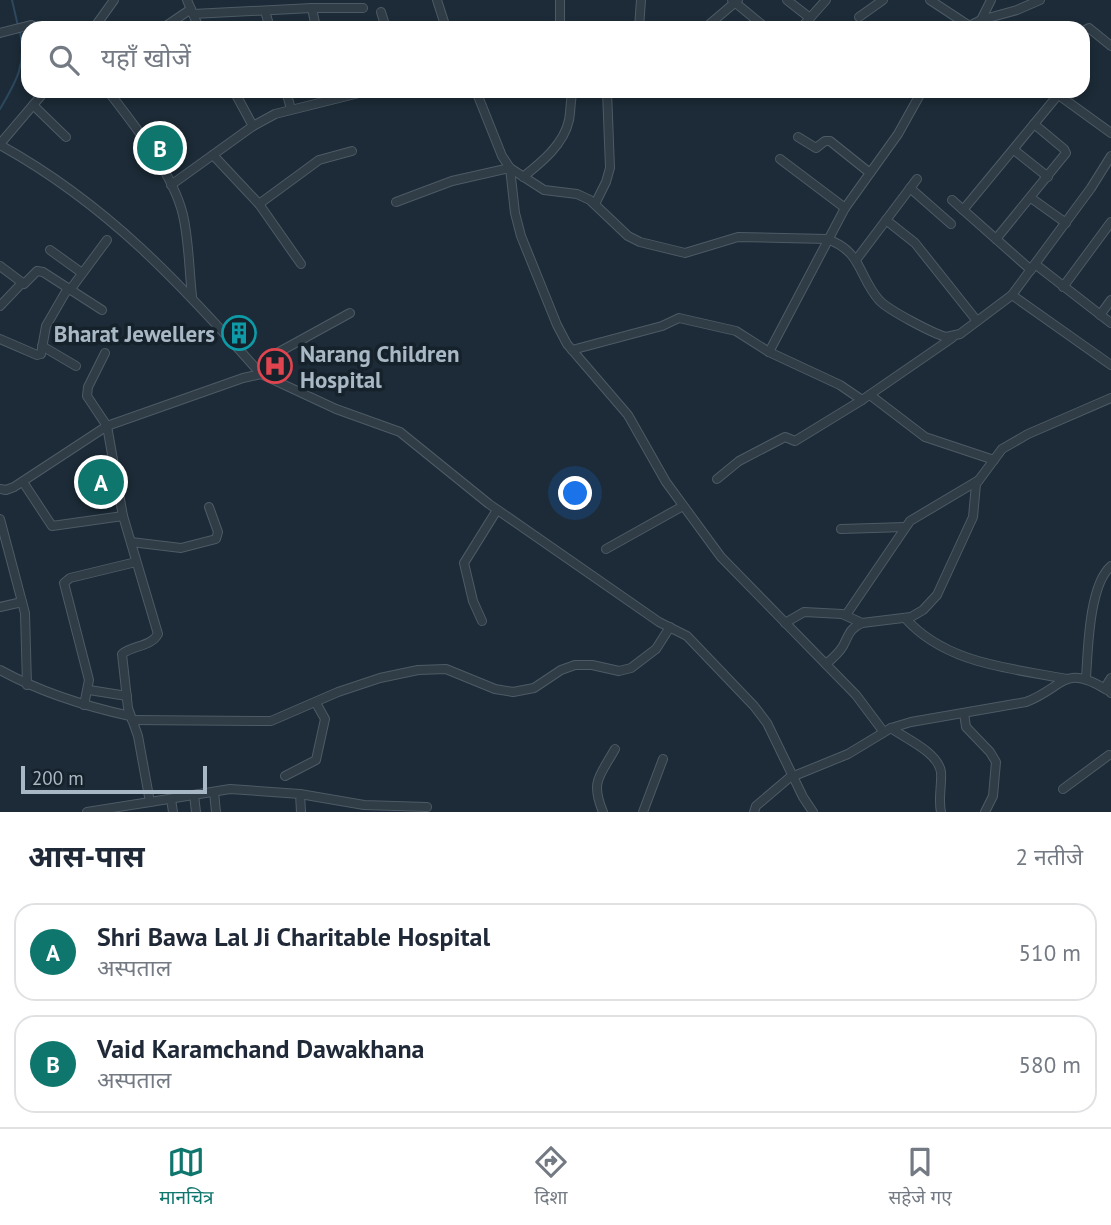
<!DOCTYPE html>
<html lang="hi">
<head>
<meta charset="utf-8">
<style>
	:root { --surface:#fff; --page:#f2f2f3; --text:#1f2937; --muted:#747a83; --line:#e0e1e3; --accent:#0f766e }
	body { margin:0; font-family:"PT Sans","Noto Sans Devanagari",sans-serif; background:var(--page); color:var(--text) }
	.scale { position:absolute; left:21px; bottom:18px; width:186px; box-sizing:border-box; padding-left:7px; border:4px solid #a9b8c5; border-top:0; font-size:19px; line-height:24px; white-space:nowrap; color:#a9b8c5; -webkit-text-stroke:5px #16222b; paint-order:stroke }
	.you { position:absolute; left:576px; top:494px; width:24px; height:24px; margin:-18px; border:5px solid #fff; border-radius:50%; background:#1a73e8; box-shadow:0 0 0 10px #1a73e833 }
	.badge { display:grid; place-items:center; width:46px; height:46px; border-radius:50%; background:var(--accent); color:#fff; font-size:23px; font-weight:700 }
	.pin { position:absolute; translate:-50% -50%; border:4px solid #fff; box-shadow:0 2px 7px #0006 }
	.list { margin:0; padding:0; list-style:none }
	h2 { display:flex; justify-content:space-between; align-items:center; height:91px; margin:0; padding:0 28px; font-size:30px }
	h2 small { font-size:23px; font-weight:400; color:var(--muted) }
	.list li { display:grid; grid-template-columns:46px 1fr auto; gap:21px; align-items:center; box-sizing:border-box; height:98px; margin:0 14px 14px; padding:0 14px; border:2px solid var(--line); border-radius:21px }
	.list b { display:block; font-size:26px; white-space:nowrap }
	.list p { margin:0; font-size:23px; white-space:nowrap; color:var(--muted) }
	.list em { font-size:23px; font-style:normal; color:var(--muted) }
	.icon { flex:none; width:38px; height:38px; fill:none; stroke:currentColor; stroke-width:2; stroke-linecap:round; stroke-linejoin:round }
	.map { position:relative; flex:none; width:1111px; height:812px; overflow:hidden }
	.search { position:absolute; background:var(--surface); box-shadow:0 4px 10px #0003; left:21px; right:21px; top:21px; height:77px; display:flex; align-items:center; gap:18px; box-sizing:border-box; padding:0 24px; border-radius:21px; color:var(--muted); font-size:26px }
	.sheet { height:315px; background:var(--surface) }
	nav { display:flex; justify-content:space-around; align-items:center; box-sizing:border-box; height:98px; border-top:2px solid var(--line); background:var(--surface); font-size:19px; color:var(--muted) }
	nav a { display:grid; justify-items:center; gap:4px }
	nav .on { color:var(--accent) }
	.map>svg:first-child { display:block }
	.lines { fill:none; stroke-linecap:round; stroke-linejoin:round }
	.stream { stroke:#2c485e; stroke-width:2 }
	.minor-casing { stroke:#4d5b66; stroke-width:10 }
	.minor { stroke:#303d47; stroke-width:8 }
	.labels { text-anchor:middle; dominant-baseline:central; stroke-width:7; stroke-linejoin:round; paint-order:stroke }
	.poi-label { font-size:23px; font-weight:bold; fill:#a9b8c5; stroke:#16222b; text-anchor:end }
</style>
</head>
<body>
<div class="map">
<svg width="1111" height="812" viewBox="0 0 1111 812">
	<rect width="100%" height="100%" fill="#1c2b37"/>
	<g class="lines">
		<!-- stream -->
		<g class="stream">
			<polyline points="12,0 18,26"/>
			<path d="M0 109C16 82 27 64 20 32"/>
		</g>
		<!-- minor casing -->
		<g class="minor-casing">
			<g id="minor">
				<polyline points="187,0 199,28"/>
				<polyline points="437,0 446,28"/>
				<polyline points="560,0 560,28"/>
				<polyline points="732,0 766,28"/>
				<polyline points="787,0 810,18"/>
				<polyline points="930,0 971,27"/>
				<polyline points="312,8 316,28"/>
				<polyline points="265,11 270,28"/>
				<polyline points="381,12 386,28"/>
				<polyline points="193,14 312,8 363,8"/>
				<polyline points="859,17 883,0"/>
				<polyline points="981,20 991,0"/>
				<polyline points="94,28 114,0"/>
				<polyline points="163,28 191,9"/>
				<polyline points="639,28 641,0"/>
				<polyline points="705,28 738,0"/>
				<polyline points="801,28 826,0"/>
				<polyline points="965,28 981,20 1017,10 1040,0"/>
				<polyline points="1083,31 1089,28 1111,46"/>
				<polyline points="0,33 31,25 39,28"/>
				<path d="M108 91C134 125 173 173 183 215 189 241 189 269 192 296"/>
				<polyline points="234,91 253,126"/>
				<polyline points="286,91 291,109"/>
				<path d="M476 91 502 156 510 168 544 190 577 194 590 200 628 236 640 242 685 253 738 237 827 239C862 251 858 276 879 300 888 310 932 333 946 337L960 334 1012 295"/>
				<polyline points="1053,91 1111,133"/>
				<polyline points="33,105 66,137"/>
				<polyline points="798,137 816,148 825,141 830,141 870,173"/>
				<polyline points="0,144 45,91"/>
				<path d="M0 145C107 204 181 284 261 374L279 352 350 313"/>
				<polyline points="1014,150 1048,177"/>
				<polyline points="213,155 259,204 301,264"/>
				<polyline points="1111,156 1091,188 1012,295 1111,365"/>
				<polyline points="780,159 845,208"/>
				<path d="M523 177C542 162 564 144 569 120 571 110 570 100 573 91"/>
				<polyline points="171,185 253,126 275,114 367,91"/>
				<polyline points="910,188 951,224"/>
				<polyline points="1031,198 1066,223"/>
				<polyline points="952,200 1031,270"/>
				<polyline points="396,202 452,181 510,168 515,213 521,236 557,325 567,344 628,415 666,482 721,557 856,695 883,731"/>
				<polyline points="259,204 319,160 352,151"/>
				<polyline points="595,204 606,182 610,168 607,91"/>
				<polyline points="963,210 1058,95"/>
				<polyline points="886,220 915,243 977,321"/>
				<polyline points="996,239 1066,153 1064,149 1034,124"/>
				<polyline points="50,250 82,273"/>
				<polyline points="856,260 917,179"/>
				<polyline points="1035,264 1111,323"/>
				<polyline points="0,266 24,284 37,271 43,272 102,310"/>
				<polyline points="1063,287 1111,222"/>
				<polyline points="70,290 107,240"/>
				<polyline points="0,306 22,283"/>
				<polyline points="1100,315 1111,300"/>
				<polyline points="0,339 37,355 41,354 46,326 68,288"/>
				<polyline points="42,346 76,366"/>
				<polyline points="572,350 662,326 679,318 736,331 769,352 840,385 862,400"/>
				<polyline points="769,352 845,208 898,134 922,91"/>
				<path d="M105 353 88 387 87 396 107 426 123 516 158 634C151 647 133 645 122 654L128 708 138 736 150 802 230 789 300 794 301 812"/>
				<polyline points="870,395 925,437 994,460"/>
				<polyline points="717,479 739,461 785,437 795,441 862,400 952,338"/>
				<polyline points="23,482 52,526 123,516"/>
				<polyline points="0,489 6,490 14,487 107,426 243,378 261,374 336,409 400,432 489,504 659,622 687,636 754,706 767,723 803,797 813,812"/>
				<polyline points="0,519 25,613 27,685"/>
				<polyline points="841,529 905,527"/>
				<polyline points="131,542 181,548 216,539 218,532 209,507"/>
				<polyline points="606,549 683,506"/>
				<polyline points="0,607 22,602"/>
				<polyline points="846,615 910,521 979,480"/>
				<path d="M905 618C946 664 1010 668 1067 679"/>
				<polyline points="482,621 473,601 464,563 497,510"/>
				<polyline points="785,623 804,612 842,614 862,623"/>
				<path d="M826 664C832 659 839 653 843 646 849 635 849 629 862 623L911 617 923 610 937 595 973 517 976 484 1002 449 1028 434 1111 398"/>
				<path d="M0 670C42 693 84 706 130 716"/>
				<path d="M1086 678C1088 649 1089 585 1111 566"/>
				<polyline points="1111,678 1106,686 1111,693"/>
				<polyline points="89,690 127,696"/>
				<polyline points="84,705 89,680 64,583 70,578 136,562"/>
				<polyline points="964,713 966,727 990,752 996,762 993,796 985,812"/>
				<polyline points="132,720 271,721 338,692 380,678 418,670 446,669 495,689 513,692 534,688 561,670 575,665 592,665 619,671 631,668 656,649 670,627"/>
				<path d="M891 728C906 739 938 752 941 772 942 786 938 798 941 812"/>
				<polyline points="285,776 316,760 325,719 316,703"/>
				<polyline points="1063,789 1109,755"/>
				<polyline points="214,792 216,812"/>
				<polyline points="300,794 364,805 427,807"/>
				<polyline points="194,795 196,812"/>
				<polyline points="171,799 173,812"/>
				<polyline points="87,812 150,802"/>
				<path d="M603 812C590 781 600 776 615 749"/>
				<polyline points="643,812 663,759"/>
				<path d="M754 812 756 806 789 778 848 754 891 728 911 722 1026 702C1065 687 1063 663 1107 690"/>
			</g>
		</g>
		<!-- minor -->
		<use href="#minor" class="minor"/>
	</g>
	<!-- icons -->
	<defs>
		<g id="building-ring" transform="scale(1.75)"><circle r="9.5" fill="#16222b" stroke="#0f9aa8" stroke-width="1.5"/><path d="M-4-6H4V6H1V3H-1V6H-4ZM-2.5-4.3h1.7v1.8h-1.7ZM.8-4.3h1.7v1.8H.8ZM-2.5-1h1.7V.8h-1.7ZM.8-1h1.7V.8H.8Z" fill="#0f9aa8"/></g>
		<g id="hospital-ring" transform="scale(1.75)"><circle r="9.5" fill="#16222b" stroke="#e0444e" stroke-width="1.5"/><path d="M-5-5h3v3.5h4V-5h3V5h-3V1.5h-4V5h-3Z" fill="#e0444e"/></g>
	</defs>
	<g fill-rule="evenodd">
		<use href="#building-ring" x="239" y="333"/>
		<use href="#hospital-ring" x="275" y="366"/>
	</g>
	<g class="labels">
		<!-- poi labels -->
		<g class="poi-label">
			<text x="215" y="333">Bharat Jewellers</text>
			<text x="300" y="353" text-anchor="start">Narang Children<tspan x="300" dy="26">Hospital</tspan></text>
		</g>
	</g>
</svg>
<div class="scale">200 m</div>
<div class="you"></div>
<div class="pin badge" style="left:101px;top:482px">A</div>
<div class="pin badge" style="left:160px;top:148px">B</div>
<div class="search"><svg class="icon" aria-label="search" viewBox="0 0 24 24"><circle cx="10" cy="10" r="6"/><path d="M15 15l6 6"/></svg>यहाँ खोजें</div>
</div>
<section class="sheet">
<h2>आस-पास<small>2 नतीजे</small></h2>
<ul class="list">
<li><span class="badge">A</span><div><b>Shri Bawa Lal Ji Charitable Hospital</b><p>अस्पताल</p></div><em>510 m</em></li>
<li><span class="badge">B</span><div><b>Vaid Karamchand Dawakhana</b><p>अस्पताल</p></div><em>580 m</em></li>
</ul>
</section>
<nav>
<a class="on"><svg class="icon" aria-label="map" viewBox="0 0 24 24"><path d="M3 6l6-2 6 2 6-2v14l-6 2-6-2-6 2zM9 4v14M15 6v14"/></svg>मानचित्र</a>
<a><svg class="icon" aria-label="directions" viewBox="0 0 24 24"><path d="M12 3l9 9-9 9-9-9zM9 14v-3h6M13 9l2 2-2 2"/></svg>दिशा</a>
<a><svg class="icon" aria-label="saved" viewBox="0 0 24 24"><path d="M7 4h10v16l-5-4-5 4z"/></svg>सहेजे गए</a>
</nav>
</body>
</html>
